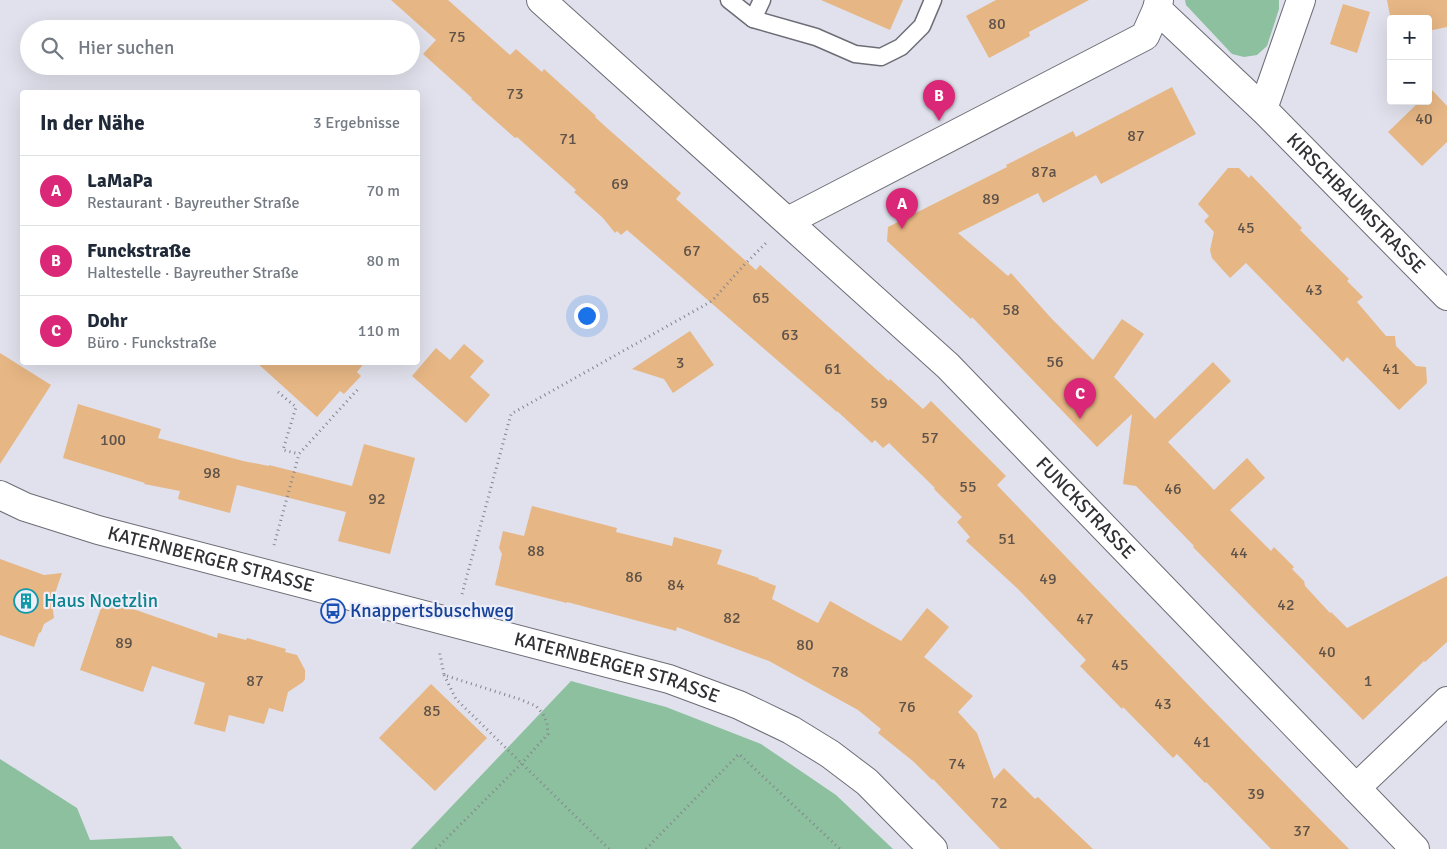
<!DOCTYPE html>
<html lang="de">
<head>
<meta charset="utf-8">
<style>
	:root { --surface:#fff; --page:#f6f6f7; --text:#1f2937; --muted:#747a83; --line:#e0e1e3; --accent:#db2777 }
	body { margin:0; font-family:Signika,sans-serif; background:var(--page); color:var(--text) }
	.controls { position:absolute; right:15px; top:15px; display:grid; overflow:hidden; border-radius:5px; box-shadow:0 5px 20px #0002 }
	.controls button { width:45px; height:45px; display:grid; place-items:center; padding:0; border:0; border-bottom:1px solid var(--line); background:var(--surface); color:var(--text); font:25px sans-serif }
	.you { position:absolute; left:586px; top:315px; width:18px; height:18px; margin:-12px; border:4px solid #fff; border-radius:50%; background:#1a73e8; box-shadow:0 0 0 8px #1a73e833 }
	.badge { display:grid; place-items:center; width:32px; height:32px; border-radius:50%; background:var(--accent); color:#fff; font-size:16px; font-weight:700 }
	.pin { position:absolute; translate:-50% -41px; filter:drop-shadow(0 1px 2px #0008) }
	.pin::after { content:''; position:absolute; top:26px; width:18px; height:15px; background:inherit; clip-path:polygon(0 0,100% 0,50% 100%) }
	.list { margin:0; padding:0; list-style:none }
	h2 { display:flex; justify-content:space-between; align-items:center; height:65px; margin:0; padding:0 20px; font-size:21px }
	h2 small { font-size:16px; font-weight:400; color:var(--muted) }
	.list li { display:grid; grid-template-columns:32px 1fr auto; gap:15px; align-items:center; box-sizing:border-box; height:70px; padding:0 20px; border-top:1px solid var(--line) }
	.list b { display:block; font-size:19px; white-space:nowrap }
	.list p { margin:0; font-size:16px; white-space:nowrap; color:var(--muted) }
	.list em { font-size:16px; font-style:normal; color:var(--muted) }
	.icon { flex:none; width:28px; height:28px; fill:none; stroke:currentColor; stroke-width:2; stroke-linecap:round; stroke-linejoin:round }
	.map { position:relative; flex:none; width:1447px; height:849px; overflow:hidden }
	.search { position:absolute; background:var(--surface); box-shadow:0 5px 20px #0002; left:20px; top:20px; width:400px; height:55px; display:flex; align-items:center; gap:12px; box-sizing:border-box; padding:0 18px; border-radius:28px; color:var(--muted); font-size:19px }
	.panel { position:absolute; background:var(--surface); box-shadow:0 5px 20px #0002; left:20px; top:90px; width:400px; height:275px; border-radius:5px }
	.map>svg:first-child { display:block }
	.green { fill:#8dc09f }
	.building { fill:#e6b684 }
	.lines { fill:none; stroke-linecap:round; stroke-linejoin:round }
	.service-casing { stroke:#6c6d76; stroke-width:19 }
	.minor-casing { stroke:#6c6d76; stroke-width:30 }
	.tertiary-casing { stroke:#6c6d76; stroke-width:30 }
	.path { stroke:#84848c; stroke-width:3; stroke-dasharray:1 4; stroke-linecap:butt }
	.service { stroke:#fff; stroke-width:16 }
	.minor { stroke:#fff; stroke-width:28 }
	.tertiary { stroke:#fff; stroke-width:28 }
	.labels { text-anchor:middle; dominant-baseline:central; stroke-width:4.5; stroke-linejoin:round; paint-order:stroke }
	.number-label { font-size:16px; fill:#5e5249 }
	.street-label { font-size:19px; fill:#313135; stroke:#edeef9 }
	.culture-label { font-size:19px; fill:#0d838f; stroke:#edeef9; text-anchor:start }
	.transit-label { font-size:19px; fill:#164399; stroke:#edeef9; text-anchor:start }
</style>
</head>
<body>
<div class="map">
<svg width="1447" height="849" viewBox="0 0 1447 849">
	<rect width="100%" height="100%" fill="#e0e1ec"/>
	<!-- green -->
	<g class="green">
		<polygon points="1185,0 1279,0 1279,9 1267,46 1257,55 1244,57 1232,54 1186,5"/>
		<polygon points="571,681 666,707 761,744 836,795 893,849 411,849"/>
		<polygon points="0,759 77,808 90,840 172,836 182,849 0,849"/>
	</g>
	<!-- building -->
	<g class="building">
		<polygon points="391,0 448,0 510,55 516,49 542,72 544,69 596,116 595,117 607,128 681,193 676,199 756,270 760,265 889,381 890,379 923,409 931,401 1006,476 997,485 1203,700 1349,849 1271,849 1206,782 1205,783 1177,754 1173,758 1123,707 1122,709 1080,666 1086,660 1018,589 966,541 970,537 957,522 962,517 934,489 935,488 889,443 883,448 875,440 872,443 837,411 837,412 627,230 621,235 617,231 615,233 603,218 574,192 576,190 517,137 515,138 471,99 472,98 423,54 436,40"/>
		<polygon points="821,0 903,0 890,30"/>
		<polygon points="996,0 1089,0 1029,32 1030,36 989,58 966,16"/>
		<polygon points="1387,0 1447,0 1447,27 1428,31 1428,19 1391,19 1391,21"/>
		<polygon points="1343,4 1370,12 1357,53 1330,44"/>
		<polygon points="1172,87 1196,134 1101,184 1096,175 1043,203 1038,193 958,233 1008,276 1011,273 1051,318 1093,360 1122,319 1144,334 1114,377 1155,419 1213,362 1231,381 1168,442 1214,490 1247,458 1265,478 1230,510 1271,551 1274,547 1294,567 1292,569 1304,581 1305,586 1330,613 1331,612 1347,628 1447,576 1447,642 1425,662 1424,661 1363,720 1193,547 1194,546 1136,486 1123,484 1132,414 1097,447 972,317 971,319 887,241 888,227 1007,167 1006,165 1073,131 1076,137"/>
		<polygon points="1432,90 1447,106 1447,142 1422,166 1388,132 1420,101 1428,101 1428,94"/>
		<polygon points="1228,168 1239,168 1249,178 1251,175 1302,228 1300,230 1349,279 1347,281 1363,297 1357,302 1386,336 1395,336 1396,346 1416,366 1426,367 1427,383 1399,410 1347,357 1343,362 1246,263 1230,278 1212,258 1210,250 1214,232 1204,221 1209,216 1198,204"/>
		<polygon points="690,331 714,365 673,393 664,379 632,369"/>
		<polygon points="464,344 484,361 470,377 490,395 466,423 412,376 436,348 450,360"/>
		<polygon points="0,353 51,385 0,464"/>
		<polygon points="256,362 365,362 357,372 361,376 344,394 340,391 317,417"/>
		<polygon points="78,404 161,429 158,438 243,461 269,466 269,465 352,486 364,444 415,458 390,554 338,541 346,512 237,485 230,513 178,499 180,491 144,484 145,483 63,458"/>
		<polygon points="532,506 617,528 616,532 672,546 674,537 722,550 717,564 759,578 758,579 776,586 772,599 818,623 830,601 901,641 927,608 949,627 924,657 973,696 958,712 977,733 994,779 1004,768 1035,799 1038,797 1093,849 1000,849 933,779 932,780 914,762 878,733 881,729 858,710 769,661 677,627 676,631 567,602 567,603 495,585 502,554 499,548 503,531 524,536"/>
		<polygon points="0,559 44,575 62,573 52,602 54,618 44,624 41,632 39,633 34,647 0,635"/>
		<polygon points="104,599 217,638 218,633 246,640 247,638 286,649 285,652 297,655 305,670 305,679 303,682 288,692 283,712 269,708 264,724 229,715 225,732 194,724 205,683 152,666 143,692 80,670"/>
		<polygon points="431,684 487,738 435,791 379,738"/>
	</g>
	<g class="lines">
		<!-- service casing -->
		<g class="service-casing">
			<g id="service">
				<polyline points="729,0 753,19 762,0"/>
				<polyline points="753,19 816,37 855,54 881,57 901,47 922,26 933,0"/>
			</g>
		</g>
		<!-- minor casing -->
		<g class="minor-casing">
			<g id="minor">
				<path id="s1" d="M541 0 948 366 1415 849"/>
				<path id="s2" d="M1157 9 1263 109 1447 296"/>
				<polyline points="1263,109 1301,0"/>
				<polyline points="788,221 1145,36 1157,9 1159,0"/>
				<polyline points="1356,788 1447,701"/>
			</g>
		</g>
		<!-- tertiary casing -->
		<g class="tertiary-casing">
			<g id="tertiary">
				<path id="s3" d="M0 495 25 507 98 530 669 679 739 705 791 730 830 754 867 782 933 849"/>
			</g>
		</g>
		<!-- path -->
		<g class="path">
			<polyline points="278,392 296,407 283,450 299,454"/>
			<polyline points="274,545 299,454 359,388"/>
			<polyline points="462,594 511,414 712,301 744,265 766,243"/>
			<polyline points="444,675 456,699 609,849"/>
			<polyline points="436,849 521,764 548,734 547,723 543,714 536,706 519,699 444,675 440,654 441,651"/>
			<polyline points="646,849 739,754 840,849"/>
		</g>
		<!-- service -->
		<use href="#service" class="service"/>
		<!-- minor -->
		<use href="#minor" class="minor"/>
		<!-- tertiary -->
		<use href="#tertiary" class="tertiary"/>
	</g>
	<!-- icons -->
	<defs>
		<g id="building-ring" transform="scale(1.25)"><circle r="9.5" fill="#edeef9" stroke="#0f9aa8" stroke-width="1.5"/><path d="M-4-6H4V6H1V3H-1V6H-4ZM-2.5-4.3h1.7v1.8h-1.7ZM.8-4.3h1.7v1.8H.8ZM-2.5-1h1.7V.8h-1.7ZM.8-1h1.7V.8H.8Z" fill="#0f9aa8"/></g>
		<g id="bus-ring" transform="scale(1.25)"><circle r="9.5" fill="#edeef9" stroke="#1a4fb4" stroke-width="1.5"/><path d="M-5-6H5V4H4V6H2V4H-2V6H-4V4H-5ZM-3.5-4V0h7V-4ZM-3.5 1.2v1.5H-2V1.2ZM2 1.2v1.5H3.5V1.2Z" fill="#1a4fb4"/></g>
	</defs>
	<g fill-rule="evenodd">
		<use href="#building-ring" x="26" y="601"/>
		<use href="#bus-ring" x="333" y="611"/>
	</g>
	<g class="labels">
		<!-- number labels -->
		<g class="number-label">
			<text x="997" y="24">80</text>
			<text x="457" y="37">75</text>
			<text x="515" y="94">73</text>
			<text x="1424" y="119">40</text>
			<text x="1136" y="136">87</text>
			<text x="568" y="139">71</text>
			<text x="1044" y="172">87a</text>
			<text x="620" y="184">69</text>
			<text x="991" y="199">89</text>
			<text x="1246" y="228">45</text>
			<text x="692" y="251">67</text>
			<text x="1314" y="290">43</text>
			<text x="761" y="298">65</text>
			<text x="1011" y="310">58</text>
			<text x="790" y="335">63</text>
			<text x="1055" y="362">56</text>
			<text x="680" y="363">3</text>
			<text x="833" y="369">61</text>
			<text x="1391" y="369">41</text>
			<text x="879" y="403">59</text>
			<text x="930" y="438">57</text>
			<text x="113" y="440">100</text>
			<text x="212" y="473">98</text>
			<text x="968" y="487">55</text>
			<text x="1173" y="489">46</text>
			<text x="377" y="499">92</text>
			<text x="1007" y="539">51</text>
			<text x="536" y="551">88</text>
			<text x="1239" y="553">44</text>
			<text x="634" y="577">86</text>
			<text x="1048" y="579">49</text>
			<text x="676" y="585">84</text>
			<text x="1286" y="605">42</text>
			<text x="732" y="618">82</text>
			<text x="1085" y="619">47</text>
			<text x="124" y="643">89</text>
			<text x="805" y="645">80</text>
			<text x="1327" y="652">40</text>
			<text x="1120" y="665">45</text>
			<text x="840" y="672">78</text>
			<text x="255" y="681">87</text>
			<text x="1368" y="681">1</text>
			<text x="1163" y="704">43</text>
			<text x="907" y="707">76</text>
			<text x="432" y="711">85</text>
			<text x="1202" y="742">41</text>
			<text x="957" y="764">74</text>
			<text x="1256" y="794">39</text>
			<text x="999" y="803">72</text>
			<text x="1302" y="831">37</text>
		</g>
		<!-- street labels -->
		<g class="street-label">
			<text stroke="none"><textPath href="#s2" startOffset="278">KIRSCHBAUMSTRASSE</textPath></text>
			<text stroke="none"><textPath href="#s1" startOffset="745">FUNCKSTRASSE</textPath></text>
			<text stroke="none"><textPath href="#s3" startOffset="221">KATERNBERGER STRASSE</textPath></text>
			<text stroke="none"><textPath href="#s3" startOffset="641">KATERNBERGER STRASSE</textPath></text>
		</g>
		<!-- culture labels -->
		<g class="culture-label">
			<text x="44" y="601">Haus Noetzlin</text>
		</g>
		<!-- transit labels -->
		<g class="transit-label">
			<text x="350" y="611">Knappertsbuschweg</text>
		</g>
	</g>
</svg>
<div class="controls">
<button>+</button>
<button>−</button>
</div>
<div class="you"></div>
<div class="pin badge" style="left:902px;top:229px">A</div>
<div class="pin badge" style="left:939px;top:121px">B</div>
<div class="pin badge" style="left:1080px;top:419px">C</div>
<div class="search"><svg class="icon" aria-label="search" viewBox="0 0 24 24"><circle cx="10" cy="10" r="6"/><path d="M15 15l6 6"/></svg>Hier suchen</div>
<section class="panel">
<h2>In der Nähe<small>3 Ergebnisse</small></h2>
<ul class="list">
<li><span class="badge">A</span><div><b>LaMaPa</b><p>Restaurant · Bayreuther Straße</p></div><em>70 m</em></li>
<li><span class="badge">B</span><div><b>Funckstraße</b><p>Haltestelle · Bayreuther Straße</p></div><em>80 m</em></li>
<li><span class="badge">C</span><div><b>Dohr</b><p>Büro · Funckstraße</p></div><em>110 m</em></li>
</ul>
</section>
</div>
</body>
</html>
